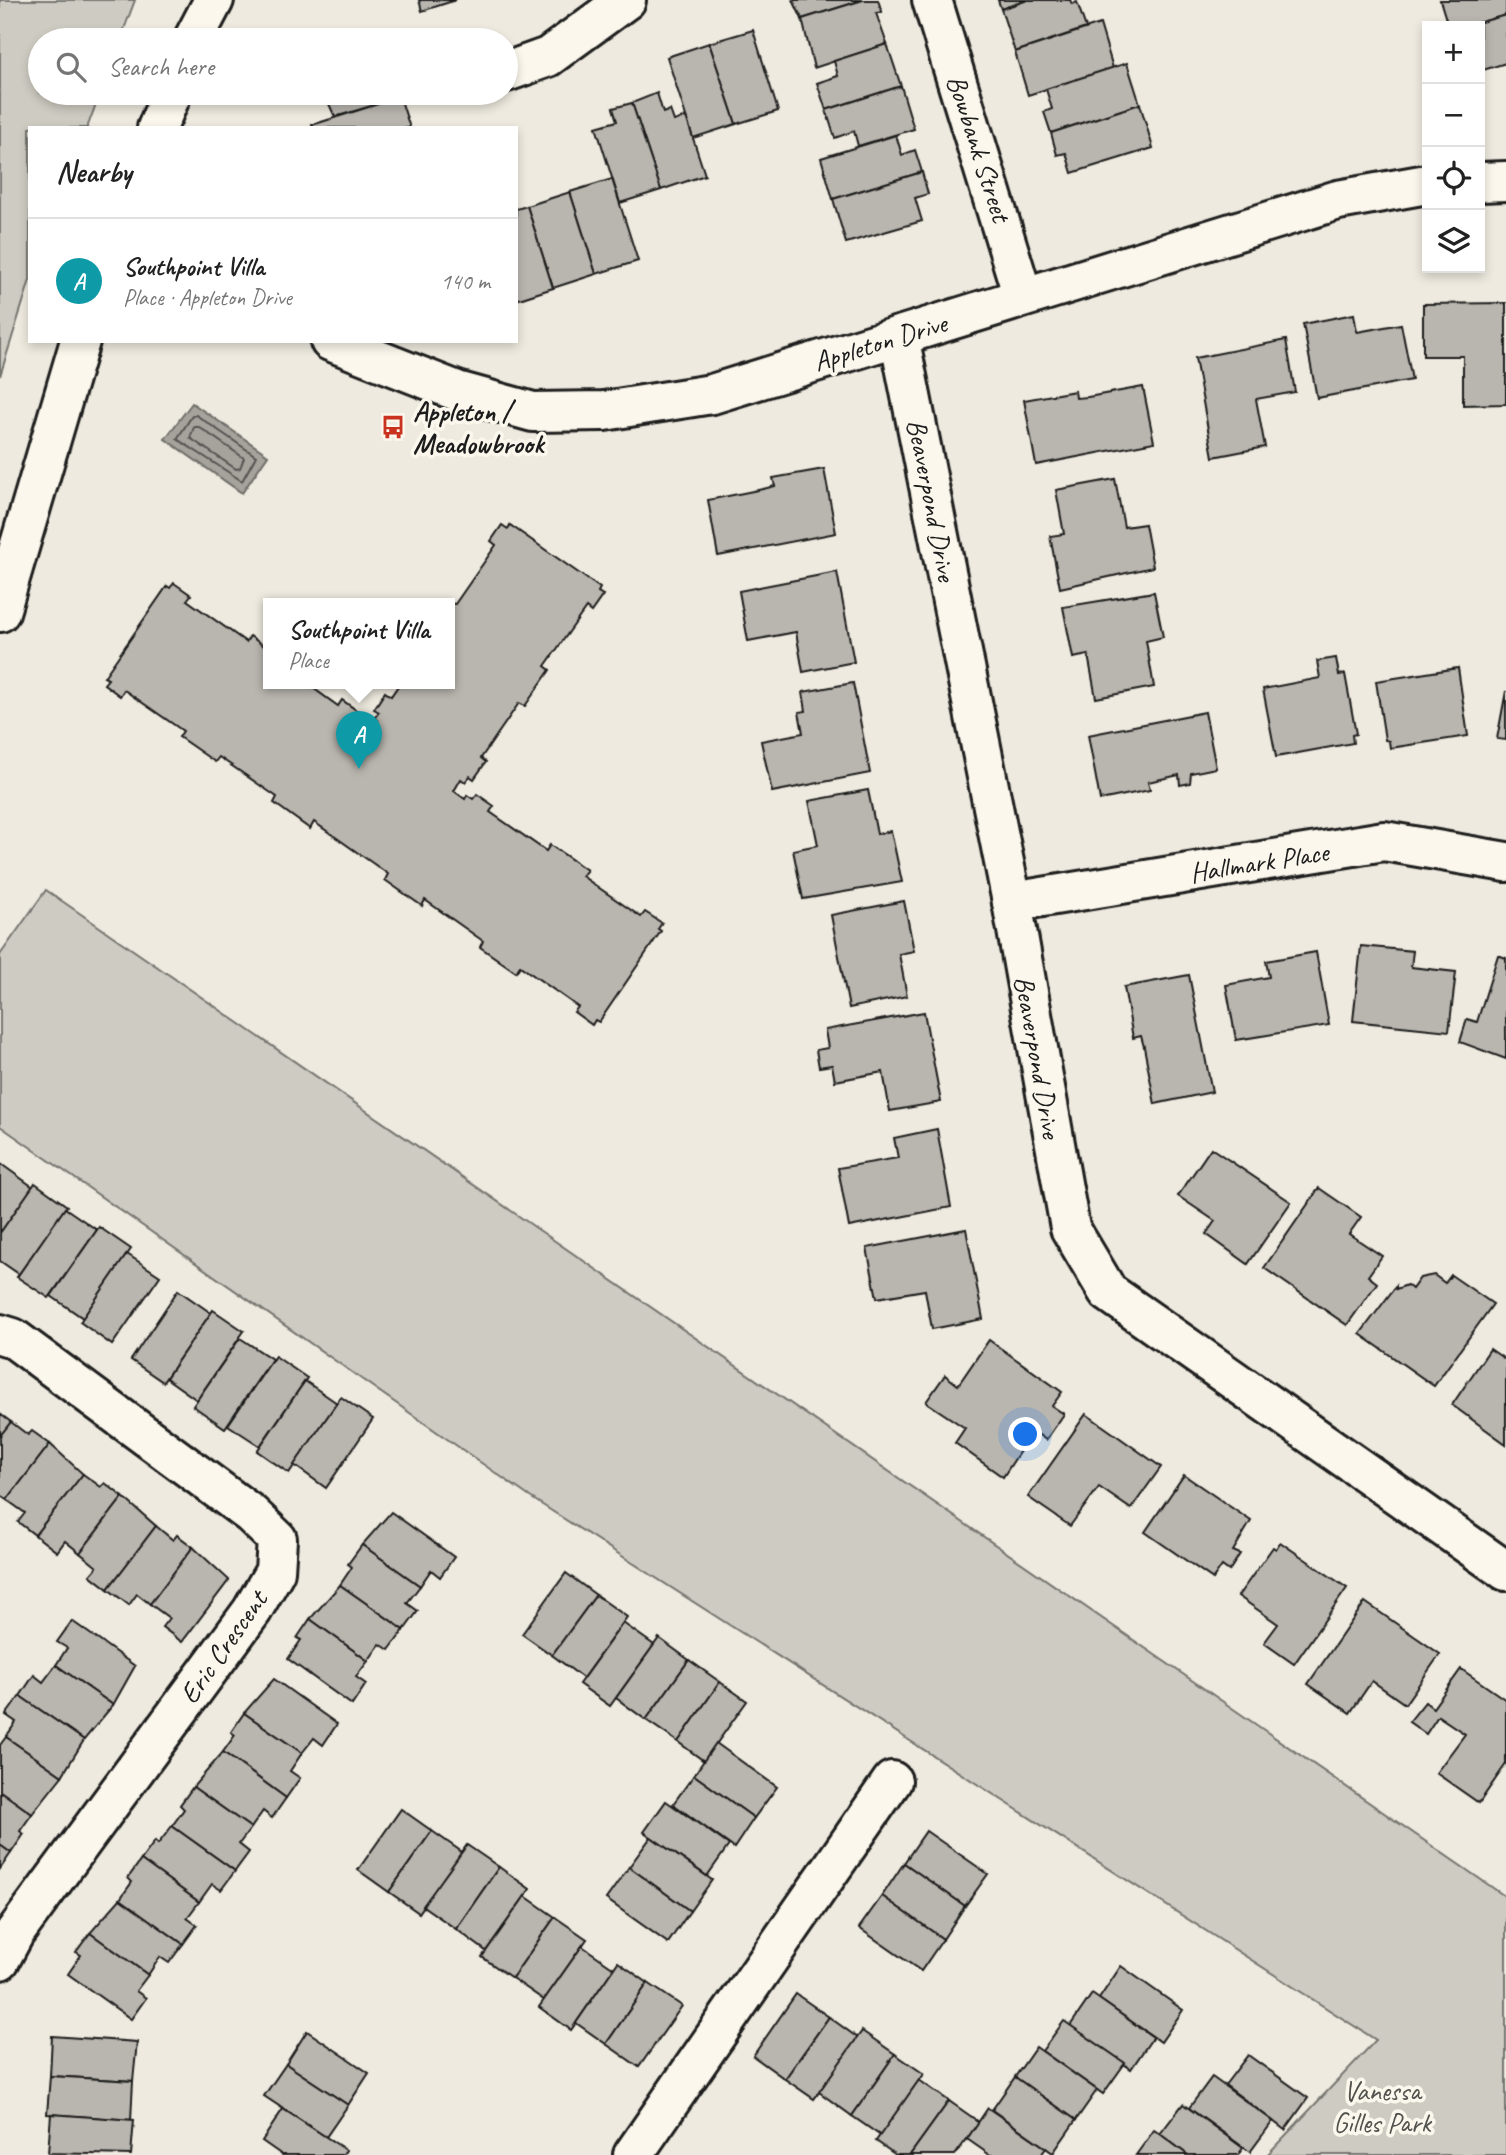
<!DOCTYPE html>
<html lang="en">
<head>
<meta charset="utf-8">
<style>
	:root { --surface:#fff; --page:#f6f6f6; --text:#222; --muted:#767676; --line:#e0e0e0; --accent:#c8321e }
	body { margin:0; font-family:Caveat,sans-serif; background:var(--page); color:var(--text) }
	.controls { position:absolute; right:21px; top:21px; display:grid; overflow:hidden; border-radius:0px; box-shadow:0 4px 10px #0003 }
	.controls button { width:63px; height:63px; display:grid; place-items:center; padding:0; border:0; border-bottom:2px solid var(--line); background:var(--surface); color:var(--text); font:35px sans-serif }
	.you { position:absolute; left:1026px; top:1435px; width:24px; height:24px; margin:-18px; border:5px solid #fff; border-radius:50%; background:#1a73e8; box-shadow:0 0 0 10px #1a73e833 }
	.badge { display:grid; place-items:center; width:46px; height:46px; border-radius:50%; background:var(--accent); color:#fff; font-size:23px; font-weight:700 }
	.pin { position:absolute; translate:-50% -58px; filter:drop-shadow(0 2px 4px #0008) }
	.pin::after { content:''; position:absolute; top:37px; width:24px; height:21px; background:inherit; clip-path:polygon(0 0,100% 0,50% 100%) }
	.popup { position:absolute; left:263px; top:598px; width:192px; height:91px; box-sizing:border-box; display:grid; place-content:center; border-radius:0px; background:var(--surface); filter:drop-shadow(0 2px 5px #0005); font-size:23px; white-space:nowrap; color:var(--muted) }
	.popup b { font-size:26px; color:var(--text) }
	.popup::after { content:''; position:absolute; left:50%; top:100%; margin-left:-14px; border:14px solid transparent; border-top-color:var(--surface) }
	.list { margin:0; padding:0; list-style:none }
	h2 { display:flex; justify-content:space-between; align-items:center; height:91px; margin:0; padding:0 28px; font-size:30px }
	h2 small { font-size:23px; font-weight:400; color:var(--muted) }
	.list li { display:grid; grid-template-columns:46px 1fr auto; gap:21px; align-items:center; box-sizing:border-box; height:126px; padding:0 28px; border-top:2px solid var(--line) }
	.list b { display:block; font-size:26px; white-space:nowrap }
	.list p { margin:0; font-size:23px; white-space:nowrap; color:var(--muted) }
	.list em { font-size:23px; font-style:normal; color:var(--muted) }
	.icon { flex:none; width:38px; height:38px; fill:none; stroke:currentColor; stroke-width:2; stroke-linecap:round; stroke-linejoin:round }
	.map { position:relative; flex:none; width:1506px; height:2155px; overflow:hidden }
	.search { position:absolute; background:var(--surface); box-shadow:0 4px 10px #0003; left:28px; top:28px; width:490px; height:77px; display:flex; align-items:center; gap:18px; box-sizing:border-box; padding:0 24px; border-radius:38px; color:var(--muted); font-size:26px }
	.panel { position:absolute; background:var(--surface); box-shadow:0 4px 10px #0003; left:28px; top:126px; width:490px; height:217px; border-radius:0px }
	.map>svg:first-child { display:block }
	.green { fill:#ceccc2; stroke:#75746f; stroke-width:2 }
	.water { fill:#a6a39d; stroke:#6f6d69; stroke-width:2 }
	.lines { fill:none; stroke-linecap:round; stroke-linejoin:round }
	.shore { stroke:#535250; stroke-width:2 }
	.building { fill:#b9b6af; stroke:#1c1c1c; stroke-width:2 }
	.minor-casing { stroke:#1c1c1c; stroke-width:44 }
	.minor { stroke:#fbf7ec; stroke-width:38 }
	.labels { text-anchor:middle; dominant-baseline:central; stroke-width:7; stroke-linejoin:round; paint-order:stroke }
	.street-label { font-size:28px; fill:#1c1c1c; stroke:#fbf7ec }
	.poi-label { font-size:28px; font-weight:bold; fill:#1c1c1c; stroke:#fbf7ec; text-anchor:start }
	.park-label { font-size:28px; fill:#51514e; stroke:#fbf7ec }
</style>
</head>
<body>
<div class="map">
<svg width="1506" height="2155" viewBox="0 0 1506 2155">
	<rect width="100%" height="100%" fill="#eeeadf"/>
	<filter id="ink" filterUnits="userSpaceOnUse"><feTurbulence type="fractalNoise" baseFrequency=".0143" numOctaves="2"/><feDisplacementMap in="SourceGraphic" scale="14" xChannelSelector="R" yChannelSelector="G"/><feConvolveMatrix kernelMatrix="1 2 1 2 8 2 1 2 1" color-interpolation-filters="sRGB"/></filter>
	<g filter="url(#ink)">
		<!-- green -->
		<g class="green">
			<polygon points="0,0 135,0 120,40 40,40 40,93 100,93 87,128 30,128 30,280 0,376"/>
			<polygon points="46,890 1506,1897 1506,2155 1267,2155 1376,2040 530,1497 0,1126 0,955"/>
		</g>
		<!-- water -->
		<polygon class="water" points="192,403 268,455 242,493 165,439"/>
		<g class="lines">
			<!-- shore -->
			<g class="shore">
				<polygon points="196,415 256,456 242,481 177,439 192,416"/>
				<polygon points="194,427 199,427 244,458 240,468 236,469 190,438"/>
			</g>
		</g>
		<!-- building -->
		<g class="building">
			<polygon points="419,0 456,0 422,11"/>
			<polygon points="793,0 863,0 802,19"/>
			<polygon points="863,0 878,0 882,12 876,13 887,44 814,68 802,19"/>
			<polygon points="998,0 1028,0 1001,9"/>
			<polygon points="1028,0 1070,0 1072,4 1077,2 1086,28 1015,52 1001,9"/>
			<polygon points="1440,0 1506,0 1506,15 1467,26 1448,26"/>
			<polygon points="1506,15 1506,63 1480,71 1480,26 1467,26"/>
			<polygon points="1100,24 1113,68 1028,95 1015,52"/>
			<polygon points="753,30 778,111 736,124 709,43"/>
			<polygon points="709,43 736,124 693,138 667,57"/>
			<polygon points="887,44 901,86 826,110 817,83 838,76 834,61"/>
			<polygon points="1127,63 1140,104 1051,133 1044,112 1052,109 1046,89"/>
			<polygon points="901,86 914,129 858,146 854,131 835,138 826,110"/>
			<polygon points="324,93 404,93 405,96 335,117"/>
			<polygon points="657,93 663,113 670,110 674,121 686,117 705,175 661,190 632,103"/>
			<polygon points="400,97 410,128 313,128 312,125"/>
			<polygon points="632,103 661,190 620,203 596,127 617,121 613,108"/>
			<polygon points="1140,104 1153,148 1072,173 1066,153 1057,155 1051,133"/>
			<polygon points="896,135 902,155 915,150 922,172 833,199 821,158"/>
			<polygon points="922,172 928,194 915,198 922,221 846,243 833,199"/>
			<polygon points="612,179 638,261 596,274 570,192"/>
			<polygon points="570,192 596,274 553,288 527,206"/>
			<polygon points="527,206 553,288 516,300 516,209"/>
			<polygon points="1506,303 1506,404 1463,405 1463,356 1423,356 1423,304"/>
			<polygon points="1354,314 1357,332 1401,324 1412,380 1317,398 1303,324"/>
			<polygon points="1286,340 1295,392 1256,399 1265,447 1213,457 1195,358"/>
			<polygon points="1143,387 1154,442 1036,465 1024,400 1075,391 1076,398 1088,397"/>
			<polygon points="824,469 836,533 718,556 708,500 763,489 775,486 773,478"/>
			<polygon points="1115,479 1124,527 1145,524 1153,567 1060,588 1050,536 1064,534 1056,490"/>
			<polygon points="502,525 508,529 510,525 600,588 598,592 603,595 591,612 586,608 545,666 550,670 525,706 519,703 481,758 486,762 474,779 470,776 465,782 461,779 454,791 465,799 467,795 473,799 477,794 494,806 490,812 546,851 550,845 587,870 582,876 641,917 645,912 662,923 658,929 661,931 599,1022 595,1020 592,1025 574,1012 578,1007 520,966 516,972 480,947 483,941 425,900 422,906 385,880 388,874 314,822 310,829 274,803 277,797 219,757 215,762 179,737 183,731 124,690 120,696 104,684 108,679 104,677 167,586 170,588 174,583 191,595 187,600 246,642 250,636 268,649 268,683 306,683 338,706 342,700 359,712 355,717 361,722 359,725 370,732 378,721 374,718 379,712 374,709 385,692 391,696 400,683 450,683 448,603 455,604 496,545 491,541"/>
			<polygon points="837,572 854,662 803,672 796,632 748,641 739,591"/>
			<polygon points="1154,592 1163,637 1146,641 1154,687 1096,698 1088,655 1073,658 1063,607"/>
			<polygon points="1336,658 1339,675 1345,674 1356,734 1352,735 1353,743 1276,757 1263,689 1320,678 1317,661"/>
			<polygon points="1458,668 1468,736 1390,748 1389,741 1385,740 1376,681"/>
			<polygon points="853,683 870,773 772,792 761,741 803,733 799,712 806,711 803,692"/>
			<polygon points="1506,691 1506,740 1497,739"/>
			<polygon points="1205,712 1216,768 1191,773 1190,783 1180,785 1179,775 1148,782 1150,790 1100,800 1088,735"/>
			<polygon points="868,790 877,834 891,831 902,882 803,899 793,850 818,845 809,801"/>
			<polygon points="904,901 914,951 899,954 907,996 849,1008 831,915"/>
			<polygon points="1361,946 1413,951 1411,967 1456,972 1449,1031 1353,1021"/>
			<polygon points="1316,952 1329,1025 1236,1040 1226,985 1269,977 1266,961"/>
			<polygon points="1498,955 1506,958 1506,1059 1460,1042 1467,1019 1477,1022"/>
			<polygon points="1189,975 1212,1092 1155,1104 1144,1047 1141,1036 1133,1038 1124,987"/>
			<polygon points="924,1012 941,1102 890,1111 883,1072 835,1081 832,1065 819,1067 816,1050 828,1048 825,1030"/>
			<polygon points="937,1129 951,1207 849,1227 838,1168 898,1158 894,1138"/>
			<polygon points="1211,1148 1291,1202 1248,1264 1206,1234 1215,1221 1178,1196"/>
			<polygon points="1,1164 33,1187 0,1233 0,1166"/>
			<polygon points="35,1183 67,1206 19,1274 0,1261 0,1233"/>
			<polygon points="1319,1188 1361,1217 1349,1234 1382,1256 1368,1276 1377,1283 1347,1325 1264,1268"/>
			<polygon points="65,1208 97,1230 49,1298 17,1277"/>
			<polygon points="99,1227 131,1249 83,1318 51,1296"/>
			<polygon points="966,1229 983,1319 932,1329 925,1290 877,1298 867,1248"/>
			<polygon points="127,1254 160,1276 112,1345 80,1322"/>
			<polygon points="1434,1275 1445,1283 1451,1275 1493,1304 1434,1386 1360,1334 1396,1286 1396,1289 1407,1285 1412,1289 1420,1278"/>
			<polygon points="178,1290 211,1313 163,1382 131,1360"/>
			<polygon points="213,1310 244,1331 197,1400 166,1378"/>
			<polygon points="240,1338 272,1359 225,1428 193,1406"/>
			<polygon points="989,1340 1062,1392 1052,1406 1064,1414 1046,1440 1033,1431 1003,1477 955,1443 965,1428 926,1402 945,1375 958,1385"/>
			<polygon points="1490,1349 1506,1360 1506,1444 1452,1405"/>
			<polygon points="275,1356 307,1378 260,1446 228,1425"/>
			<polygon points="305,1381 337,1403 289,1473 257,1451"/>
			<polygon points="341,1397 373,1419 326,1488 294,1465"/>
			<polygon points="0,1414 11,1422 0,1436"/>
			<polygon points="1086,1414 1161,1467 1131,1509 1099,1487 1070,1526 1028,1497"/>
			<polygon points="11,1422 28,1435 32,1431 50,1444 7,1500 0,1494 0,1436"/>
			<polygon points="50,1444 83,1474 35,1535 18,1522 25,1513 7,1500"/>
			<polygon points="83,1474 101,1487 105,1483 123,1497 80,1553 65,1541 57,1552 35,1535"/>
			<polygon points="1184,1475 1251,1521 1233,1551 1240,1554 1229,1571 1222,1566 1213,1579 1145,1532"/>
			<polygon points="123,1497 156,1526 108,1589 90,1575 97,1567 80,1553"/>
			<polygon points="391,1512 454,1557 440,1577 431,1570 420,1586 362,1545"/>
			<polygon points="156,1526 173,1540 177,1535 193,1547 150,1604 137,1594 129,1605 108,1589"/>
			<polygon points="1280,1542 1347,1588 1294,1664 1264,1643 1278,1624 1238,1596 1273,1547 1276,1549"/>
			<polygon points="362,1545 420,1586 407,1603 418,1611 404,1630 340,1585 352,1567 348,1564"/>
			<polygon points="193,1547 229,1580 182,1642 162,1627 169,1618 150,1604"/>
			<polygon points="566,1573 596,1595 552,1655 522,1634"/>
			<polygon points="340,1585 404,1630 389,1650 380,1644 368,1661 310,1619"/>
			<polygon points="596,1595 627,1617 583,1678 552,1655"/>
			<polygon points="1365,1602 1440,1654 1405,1704 1372,1681 1350,1713 1308,1684"/>
			<polygon points="310,1619 368,1661 356,1677 366,1684 352,1705 288,1659 301,1640 297,1638"/>
			<polygon points="72,1621 135,1666 113,1705 56,1665 67,1648 57,1642"/>
			<polygon points="623,1623 654,1645 610,1706 579,1684"/>
			<polygon points="659,1638 689,1660 646,1720 616,1698"/>
			<polygon points="689,1660 720,1682 678,1742 646,1720"/>
			<polygon points="56,1665 113,1705 84,1740 20,1696 34,1675 43,1682"/>
			<polygon points="1461,1669 1506,1700 1506,1764 1479,1803 1436,1773 1465,1734 1438,1716 1426,1734 1409,1722 1425,1702 1433,1708"/>
			<polygon points="274,1679 337,1724 323,1745 314,1738 302,1753 244,1713"/>
			<polygon points="720,1682 747,1701 704,1761 678,1742"/>
			<polygon points="20,1696 84,1740 62,1776 6,1737 16,1722 6,1715"/>
			<polygon points="244,1713 302,1753 290,1771 300,1778 286,1798 223,1752 235,1735 231,1732"/>
			<polygon points="6,1737 62,1776 32,1814 0,1791 0,1745"/>
			<polygon points="716,1743 777,1787 754,1818 694,1775"/>
			<polygon points="223,1752 286,1798 272,1818 263,1811 251,1828 193,1787"/>
			<polygon points="694,1775 754,1818 734,1848 673,1804"/>
			<polygon points="193,1787 251,1828 239,1844 249,1852 235,1871 172,1826 184,1809 180,1805"/>
			<polygon points="0,1791 32,1814 20,1831 24,1834 11,1853 0,1845"/>
			<polygon points="666,1801 729,1845 707,1876 644,1832"/>
			<polygon points="401,1809 432,1831 389,1892 358,1870"/>
			<polygon points="172,1826 235,1871 221,1890 212,1884 199,1902 141,1860 155,1841 158,1844"/>
			<polygon points="432,1831 462,1852 419,1913 389,1892"/>
			<polygon points="926,1831 988,1874 965,1906 904,1863"/>
			<polygon points="651,1837 712,1880 690,1911 629,1867"/>
			<polygon points="0,1845 11,1853 0,1869"/>
			<polygon points="467,1845 499,1867 456,1929 423,1906"/>
			<polygon points="141,1860 199,1902 187,1918 197,1925 183,1944 120,1899 132,1882 128,1878"/>
			<polygon points="904,1863 965,1906 943,1939 882,1896"/>
			<polygon points="499,1867 530,1889 486,1951 456,1929"/>
			<polygon points="629,1867 690,1911 668,1943 606,1899"/>
			<polygon points="525,1896 555,1917 512,1978 482,1957"/>
			<polygon points="882,1896 943,1939 921,1971 859,1928"/>
			<polygon points="120,1899 183,1944 169,1963 160,1957 148,1975 90,1933"/>
			<polygon points="555,1917 587,1939 544,2000 512,1978"/>
			<polygon points="90,1933 148,1975 136,1991 146,1998 131,2019 68,1974 81,1955 76,1952"/>
			<polygon points="582,1946 614,1968 571,2030 539,2007"/>
			<polygon points="618,1962 648,1983 606,2044 576,2023"/>
			<polygon points="1121,1966 1183,2010 1161,2042 1099,1999"/>
			<polygon points="648,1983 682,2006 639,2067 606,2044"/>
			<polygon points="796,1994 829,2017 785,2079 753,2056"/>
			<polygon points="1092,1994 1153,2037 1131,2069 1070,2026"/>
			<polygon points="829,2017 858,2038 814,2099 785,2079"/>
			<polygon points="1064,2021 1125,2063 1103,2094 1042,2051"/>
			<polygon points="307,2031 369,2073 348,2105 286,2064"/>
			<polygon points="862,2031 895,2054 852,2116 819,2092"/>
			<polygon points="52,2036 137,2042 133,2081 50,2076"/>
			<polygon points="1036,2047 1097,2090 1076,2120 1015,2077"/>
			<polygon points="895,2054 924,2074 881,2136 852,2116"/>
			<polygon points="1248,2055 1308,2098 1285,2130 1225,2085"/>
			<polygon points="286,2064 348,2105 326,2137 264,2096"/>
			<polygon points="50,2076 133,2081 131,2120 47,2114"/>
			<polygon points="1015,2077 1076,2120 1053,2153 992,2110"/>
			<polygon points="1212,2077 1273,2121 1250,2152 1189,2108"/>
			<polygon points="919,2080 949,2101 910,2155 896,2155 876,2141"/>
			<polygon points="949,2101 979,2122 967,2139 955,2155 910,2155"/>
			<polygon points="1183,2104 1243,2148 1238,2155 1188,2155 1160,2134"/>
			<polygon points="988,2108 1046,2148 1041,2155 990,2155 967,2139"/>
			<polygon points="283,2109 346,2150 343,2155 282,2155 262,2141"/>
			<polygon points="51,2114 134,2120 131,2155 48,2153"/>
			<polygon points="1154,2130 1160,2134 1188,2155 1136,2155"/>
		</g>
		<g class="lines">
			<!-- minor casing -->
			<g class="minor-casing">
				<g id="minor">
					<polyline points="932,0 1023,297"/>
					<polyline points="193,40 214,0"/>
					<polyline points="506,72 548,57 626,0"/>
					<polyline points="157,128 172,93"/>
					<polyline points="1480,182 1506,181"/>
					<polyline points="899,336 1012,902 1070,1228 1108,1292 1506,1571"/>
					<polyline points="330,341 457,391 533,412 604,411 712,394 1338,200 1427,184"/>
					<polyline points="0,612 80,341"/>
					<polyline points="1012,902 1384,841 1506,862"/>
					<polyline points="0,1334 13,1338 251,1514 277,1539 275,1571 252,1611 14,1934 0,1960"/>
					<polyline points="633,2155 892,1781"/>
				</g>
			</g>
			<!-- minor -->
			<use href="#minor" class="minor"/>
		</g>
	</g>
	<!-- icons -->
	<defs>
		<g id="bus-bare" transform="scale(1.89)"><path d="M-5-6H5V4H4V6H2V4H-2V6H-4V4H-5ZM-3.5-4V0h7V-4ZM-3.5 1.2v1.5H-2V1.2ZM2 1.2v1.5H3.5V1.2Z" fill="#c8321e" stroke="#fbf7ec" stroke-width="2.5" paint-order="stroke"/></g>
	</defs>
	<g fill-rule="evenodd">
		<use href="#bus-bare" x="393" y="427"/>
	</g>
	<g class="labels">
		<!-- street labels -->
		<g class="street-label">
			<text transform="translate(979 148) rotate(72)">Bowbank Street</text>
			<text transform="translate(880 342) rotate(-17)">Appleton Drive</text>
			<text transform="translate(932 500) rotate(79)">Beaverpond Drive</text>
			<text transform="translate(1259 862) rotate(-9)">Hallmark Place</text>
			<text transform="translate(1038 1057) rotate(80)">Beaverpond Drive</text>
			<text transform="translate(223 1647) rotate(-55)">Eric Crescent</text>
		</g>
		<!-- poi labels -->
		<g class="poi-label">
			<text x="413" y="411">Appleton /<tspan x="413" dy="32">Meadowbrook</tspan></text>
		</g>
		<!-- park labels -->
		<g class="park-label">
			<text x="1382" y="2090">Vanessa<tspan x="1382" dy="32">Gilles Park</tspan></text>
		</g>
	</g>
</svg>
<div class="controls">
<button>+</button>
<button>−</button>
<button><svg class="icon" aria-label="locate" viewBox="0 0 24 24"><circle cx="12" cy="12" r="6"/><path d="M12 2v4M12 18v4M2 12h4M18 12h4"/></svg></button>
<button><svg class="icon" aria-label="layers" viewBox="0 0 24 24"><path d="M12 4l9 5-9 5-9-5zM3 14l9 5 9-5"/></svg></button>
</div>
<div class="you"></div>
<div class="pin badge" style="left:359px;top:769px;background:#0f9aa8">A</div>
<div class="popup"><b>Southpoint Villa</b>Place</div>
<div class="search"><svg class="icon" aria-label="search" viewBox="0 0 24 24"><circle cx="10" cy="10" r="6"/><path d="M15 15l6 6"/></svg>Search here</div>
<section class="panel">
<h2>Nearby<small></small></h2>
<ul class="list">
<li><span class="badge" style="background:#0f9aa8">A</span><div><b>Southpoint Villa</b><p>Place · Appleton Drive</p></div><em>140 m</em></li>
</ul>
</section>
</div>
</body>
</html>
